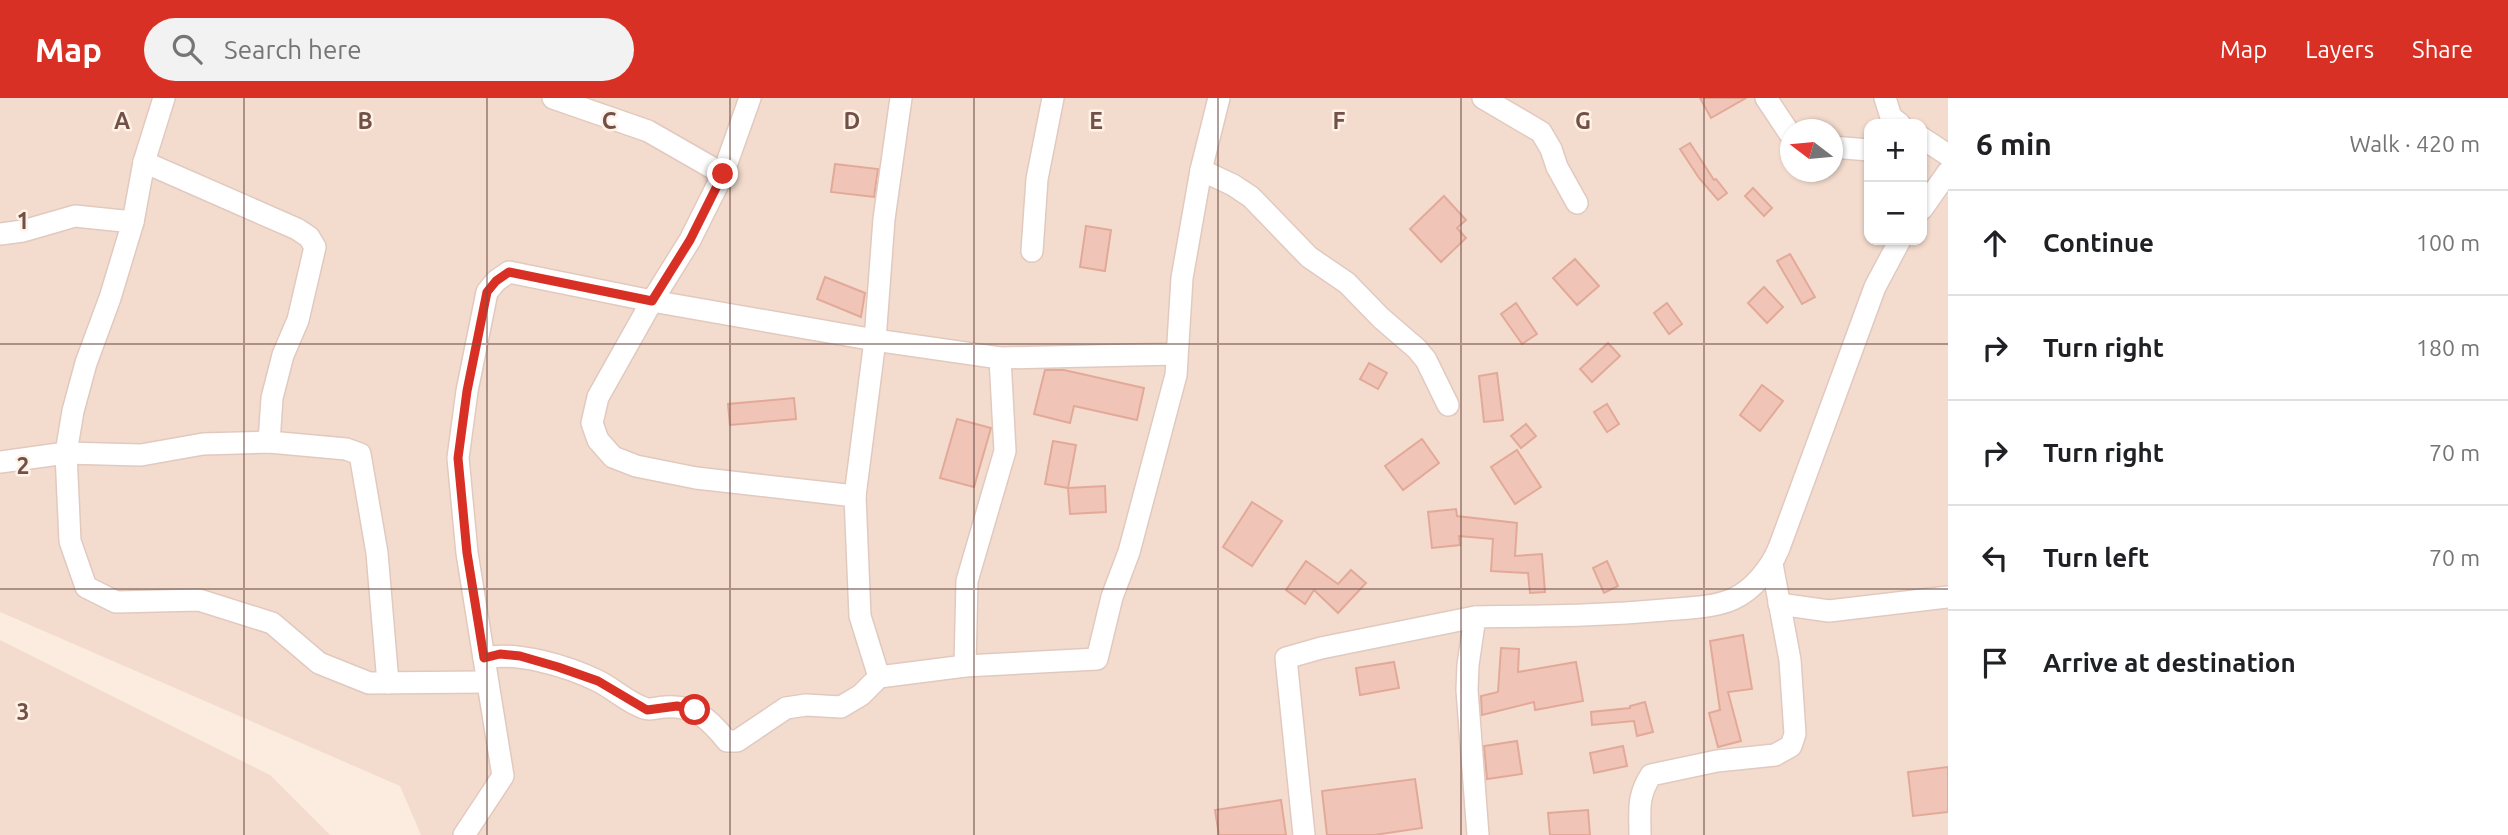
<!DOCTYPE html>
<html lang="en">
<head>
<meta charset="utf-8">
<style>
	:root { --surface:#fff; --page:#f2f2f2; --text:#202124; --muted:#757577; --line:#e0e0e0; --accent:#d93025 }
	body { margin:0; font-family:Ubuntu,sans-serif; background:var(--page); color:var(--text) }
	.controls { position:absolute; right:21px; top:21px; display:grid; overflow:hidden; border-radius:14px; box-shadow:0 2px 5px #0004 }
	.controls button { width:63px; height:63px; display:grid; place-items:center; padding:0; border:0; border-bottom:2px solid var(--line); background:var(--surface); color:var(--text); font:35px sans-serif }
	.compass { position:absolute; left:1780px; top:21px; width:63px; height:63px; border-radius:50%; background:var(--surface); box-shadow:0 2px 5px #0004; rotate:286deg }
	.stop { position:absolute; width:21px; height:21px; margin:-16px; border:5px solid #d93025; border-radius:50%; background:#fff }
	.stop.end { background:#d93025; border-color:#fff; box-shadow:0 2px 7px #0008 }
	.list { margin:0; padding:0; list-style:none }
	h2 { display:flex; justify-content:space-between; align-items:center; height:91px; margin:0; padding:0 28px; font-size:30px }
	h2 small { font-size:23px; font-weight:400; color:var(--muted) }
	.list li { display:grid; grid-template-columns:46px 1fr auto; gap:21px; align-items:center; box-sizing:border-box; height:105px; padding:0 28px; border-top:2px solid var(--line) }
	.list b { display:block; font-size:26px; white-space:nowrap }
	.list em { font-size:23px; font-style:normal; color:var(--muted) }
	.icon { flex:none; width:38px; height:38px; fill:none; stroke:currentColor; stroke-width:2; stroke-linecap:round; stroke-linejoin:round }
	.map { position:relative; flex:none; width:1948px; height:737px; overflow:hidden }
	header { display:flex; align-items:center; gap:42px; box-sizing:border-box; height:98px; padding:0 35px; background:var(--accent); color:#fff }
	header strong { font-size:33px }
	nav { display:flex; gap:38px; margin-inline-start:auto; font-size:24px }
	.search { width:490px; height:63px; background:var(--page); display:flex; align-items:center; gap:18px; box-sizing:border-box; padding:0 24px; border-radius:38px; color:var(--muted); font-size:26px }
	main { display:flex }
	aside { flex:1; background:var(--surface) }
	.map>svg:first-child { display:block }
	.residential { fill:#f3dcce; fill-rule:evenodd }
	.building { fill:#f0c5b8; stroke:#e3a998; stroke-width:2 }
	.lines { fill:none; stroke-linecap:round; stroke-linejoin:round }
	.minor-casing { stroke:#e1c9bf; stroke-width:24 }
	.minor { stroke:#fff; stroke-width:21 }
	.route { stroke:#d93025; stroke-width:9 }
	.grid { fill:none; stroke:#715048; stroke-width:2; stroke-opacity:0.55 }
	.grid-label { font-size:23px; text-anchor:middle; font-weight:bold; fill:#715048; stroke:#fff1e5; stroke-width:5; stroke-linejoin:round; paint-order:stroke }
</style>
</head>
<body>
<header>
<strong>Map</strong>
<div class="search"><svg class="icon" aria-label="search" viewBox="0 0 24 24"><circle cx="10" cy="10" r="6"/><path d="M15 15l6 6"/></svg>Search here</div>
<nav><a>Map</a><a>Layers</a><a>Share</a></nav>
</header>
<main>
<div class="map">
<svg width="1948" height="737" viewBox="0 0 1948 737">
	<rect width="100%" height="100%" fill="#fcecdf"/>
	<!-- residential -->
	<g class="residential">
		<path d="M0 0H1948V737H421L400 688 0 514ZM1869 26H1922V142H1869ZM1790 32H1832V74H1790Z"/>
		<polygon points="0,542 270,677 330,737 0,737"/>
	</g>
	<!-- building -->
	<g class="building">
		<polygon points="1700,0 1746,0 1711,20"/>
		<polygon points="1690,45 1714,82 1716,81 1727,95 1718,102 1699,80 1680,51"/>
		<polygon points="835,66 878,71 874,99 831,94"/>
		<polygon points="1753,90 1772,110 1764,118 1745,98"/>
		<polygon points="1444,98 1466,122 1457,130 1466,140 1441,164 1410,131"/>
		<polygon points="1086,128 1111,132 1105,173 1080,169"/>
		<polygon points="1790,156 1815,199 1802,206 1777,163"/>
		<polygon points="1575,161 1599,188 1577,207 1553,180"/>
		<polygon points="825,179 865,195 861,219 817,201"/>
		<polygon points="1764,189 1783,209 1767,225 1748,205"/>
		<polygon points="1516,205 1537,236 1522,246 1501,216"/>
		<polygon points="1667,205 1682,226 1669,236 1654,215"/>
		<polygon points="1608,245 1620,258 1592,284 1580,271"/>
		<polygon points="1369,265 1387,275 1378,291 1360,281"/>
		<polygon points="1045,272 1064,272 1144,290 1137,322 1074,308 1070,325 1034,316"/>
		<polygon points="1497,275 1503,322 1484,324 1479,278"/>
		<polygon points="1762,287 1783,303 1760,333 1740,317"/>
		<polygon points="794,300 796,321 730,327 728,306"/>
		<polygon points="1607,306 1619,326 1607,334 1594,314"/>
		<polygon points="957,321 991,330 974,389 940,380"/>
		<polygon points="1526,326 1536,338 1521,350 1511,338"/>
		<polygon points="1422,341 1439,365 1403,392 1385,368"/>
		<polygon points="1053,343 1076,347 1068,390 1045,386"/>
		<polygon points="1517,352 1541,389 1515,406 1491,369"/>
		<polygon points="1105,388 1106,414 1070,416 1068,390"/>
		<polygon points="1252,404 1282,423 1252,468 1223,449"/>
		<polygon points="1456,411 1457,418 1517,425 1515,458 1542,456 1545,494 1530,495 1528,475 1491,473 1493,441 1459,438 1460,447 1432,450 1428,414"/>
		<polygon points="1306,463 1338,486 1351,472 1366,485 1338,515 1314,492 1305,506 1286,492"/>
		<polygon points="1607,463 1618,488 1604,495 1593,470"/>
		<polygon points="1743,537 1752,591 1728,594 1741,643 1718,649 1709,615 1720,612 1710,543"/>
		<polygon points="1501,550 1519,551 1518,574 1576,564 1583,603 1535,612 1534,604 1482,617 1481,598 1498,594"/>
		<polygon points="1394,564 1399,590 1360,597 1356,570"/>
		<polygon points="1645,604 1653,634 1637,638 1634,623 1592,627 1591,614 1630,610 1630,608"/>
		<polygon points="1517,643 1522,676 1487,681 1484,648"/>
		<polygon points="1623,648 1627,668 1594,675 1590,655"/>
		<polygon points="1948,669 1948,714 1913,718 1908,674"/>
		<polygon points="1415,681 1422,730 1374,737 1327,737 1322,693"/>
		<polygon points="1281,702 1286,737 1219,737 1215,712"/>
		<polygon points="1588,712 1590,737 1550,737 1548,715"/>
	</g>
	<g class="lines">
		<!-- minor casing -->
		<g class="minor-casing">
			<g id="minor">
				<polyline points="164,0 144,64 133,124 110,200 86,265 73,313 66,355 70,443 86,489 116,504 199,502 272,525 319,565 369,585 486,584"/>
				<polyline points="553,0 648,33 723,76"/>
				<polyline points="750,0 723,76 690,142 652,203 598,299 592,325 598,342 613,359 636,368 696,380 855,398"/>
				<polyline points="1483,0 1541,34 1551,51 1557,69 1577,105"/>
				<polyline points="1766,0 1790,36"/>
				<polyline points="1885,0 1891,19 1900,26"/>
				<polyline points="1922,40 1948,57"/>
				<polyline points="1832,49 1869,52"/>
				<polyline points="144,64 297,131 309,139 315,149 298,222 283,257 272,300 269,344"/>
				<polyline points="1201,72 1233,87 1251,99 1309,159 1347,185 1381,220 1417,251 1426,262 1448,307"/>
				<polyline points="1922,111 1948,74"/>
				<polyline points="0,136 23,133 75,118 133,124"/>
				<polyline points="1032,153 1037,81 1053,0"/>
				<polyline points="0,364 66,355 141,357 203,346 269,344 346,351 360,356 377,455 388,585"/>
				<polyline points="1779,506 1829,513 1948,499"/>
				<path d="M484 560C517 553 567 568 598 583 614 591 627 604 644 610 651 613 658 609 665 609 694 606 710 622 727 643H737L786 610 806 607 841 609 861 597 879 579 965 568 1097 561 1112 499 1129 454 1176 277 1182 180 1201 72 1219 0"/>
				<polyline points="965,568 967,483 1005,353 1000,260"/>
				<polyline points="879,579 860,518 855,398 875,242 884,121 901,0"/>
				<polyline points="464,737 503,678 467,455 458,360 467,293 487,194 496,183 509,174 652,203 875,242 1000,260 1176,256"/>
				<polyline points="1304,737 1286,560 1321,550 1475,519"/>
				<path d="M1478 737 1467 592 1468 567 1475 519C1538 518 1601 518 1664 512 1686 510 1713 510 1733 501 1753 492 1771 470 1779 450L1875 189 1900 142"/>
				<path d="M1640 737C1640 711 1637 699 1651 677L1717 663 1775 657 1791 648 1795 636 1790 562 1772 466"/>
			</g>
		</g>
		<!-- minor -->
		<use href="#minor" class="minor"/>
	</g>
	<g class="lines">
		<!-- route -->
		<polyline class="route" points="695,612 677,608 647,612 598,583 558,569 520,558 500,556 484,560 467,455 458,360 467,293 487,194 496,183 509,174 652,203 690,142 723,76"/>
	</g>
	<!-- grid -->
	<path class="grid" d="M244 0V737M487 0V737M730 0V737M974 0V737M1218 0V737M1461 0V737M1704 0V737M0 246H1948M0 491H1948"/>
	<g class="grid-label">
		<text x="122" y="31">A</text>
		<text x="365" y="31">B</text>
		<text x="609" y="31">C</text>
		<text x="852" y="31">D</text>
		<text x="1096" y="31">E</text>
		<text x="1339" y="31">F</text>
		<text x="1583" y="31">G</text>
		<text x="23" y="131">1</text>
		<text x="23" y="376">2</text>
		<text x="23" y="622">3</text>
	</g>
</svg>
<div class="controls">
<button>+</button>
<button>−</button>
</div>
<svg class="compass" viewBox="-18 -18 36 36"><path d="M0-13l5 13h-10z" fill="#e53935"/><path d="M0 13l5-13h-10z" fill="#757577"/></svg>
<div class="stop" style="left:695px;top:612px"></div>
<div class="stop end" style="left:723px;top:76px"></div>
</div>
<aside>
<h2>6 min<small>Walk · 420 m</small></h2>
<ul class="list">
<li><svg class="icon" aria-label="ahead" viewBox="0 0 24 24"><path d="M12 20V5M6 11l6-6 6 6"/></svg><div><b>Continue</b></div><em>100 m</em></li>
<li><svg class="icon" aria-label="right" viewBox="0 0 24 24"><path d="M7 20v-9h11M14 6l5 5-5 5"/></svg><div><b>Turn right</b></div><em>180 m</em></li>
<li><svg class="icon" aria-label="right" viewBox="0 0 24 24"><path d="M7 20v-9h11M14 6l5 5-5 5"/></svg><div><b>Turn right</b></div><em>70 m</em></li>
<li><svg class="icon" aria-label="left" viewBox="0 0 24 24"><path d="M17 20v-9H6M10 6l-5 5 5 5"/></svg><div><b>Turn left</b></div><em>70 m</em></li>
<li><svg class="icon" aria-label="arrive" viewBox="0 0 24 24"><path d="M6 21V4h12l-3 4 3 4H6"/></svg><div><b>Arrive at destination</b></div></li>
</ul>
</aside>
</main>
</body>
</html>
